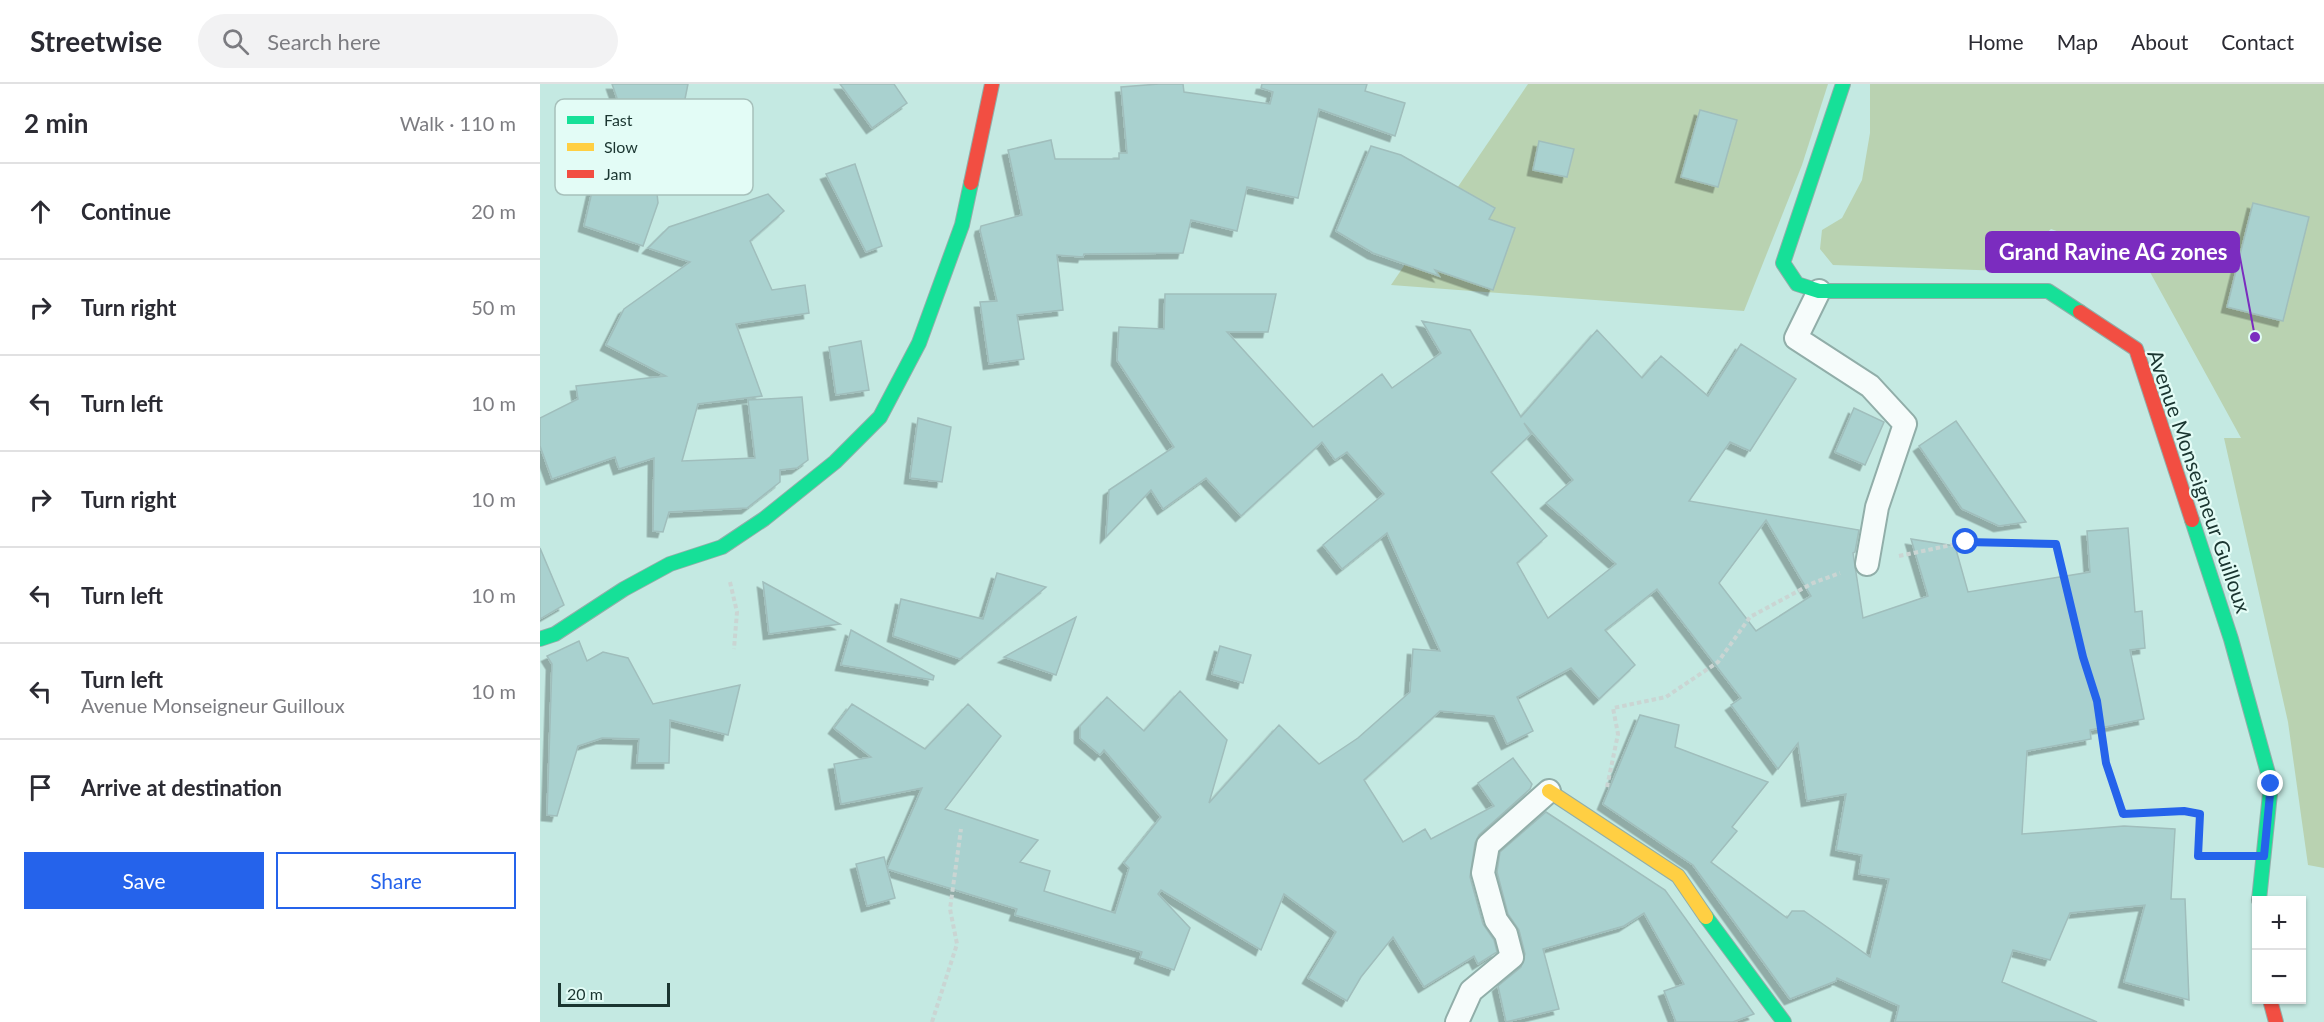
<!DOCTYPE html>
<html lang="en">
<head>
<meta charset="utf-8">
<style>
	:root { --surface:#fff; --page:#f2f2f3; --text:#2b2b33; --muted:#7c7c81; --line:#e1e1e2; --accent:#2563eb }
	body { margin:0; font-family:Lato,sans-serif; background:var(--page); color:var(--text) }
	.controls { position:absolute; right:18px; bottom:18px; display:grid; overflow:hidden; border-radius:0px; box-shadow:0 2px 4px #0004 }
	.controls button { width:54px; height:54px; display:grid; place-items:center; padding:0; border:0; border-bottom:2px solid var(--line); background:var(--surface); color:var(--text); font:30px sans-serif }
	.scale { position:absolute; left:18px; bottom:15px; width:112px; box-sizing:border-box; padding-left:6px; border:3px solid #1a3530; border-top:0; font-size:16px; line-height:21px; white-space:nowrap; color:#1a3530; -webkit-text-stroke:4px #e3fcf6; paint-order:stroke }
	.stop { position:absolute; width:18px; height:18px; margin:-14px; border:4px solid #2563eb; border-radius:50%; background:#fff }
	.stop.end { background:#2563eb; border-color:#fff; box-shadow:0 2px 6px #0008 }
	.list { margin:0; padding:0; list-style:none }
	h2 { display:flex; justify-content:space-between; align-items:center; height:78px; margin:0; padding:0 24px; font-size:26px }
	h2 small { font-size:20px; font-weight:400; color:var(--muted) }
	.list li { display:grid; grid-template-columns:39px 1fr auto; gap:18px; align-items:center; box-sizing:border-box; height:96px; padding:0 24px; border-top:2px solid var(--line) }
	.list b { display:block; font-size:22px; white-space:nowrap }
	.list p { margin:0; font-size:20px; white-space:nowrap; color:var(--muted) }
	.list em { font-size:20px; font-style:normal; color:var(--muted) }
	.actions { display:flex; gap:12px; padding:18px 24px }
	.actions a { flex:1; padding:14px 0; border:2px solid var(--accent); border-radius:0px; text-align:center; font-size:21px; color:var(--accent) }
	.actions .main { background:var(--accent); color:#fff }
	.icon { flex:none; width:33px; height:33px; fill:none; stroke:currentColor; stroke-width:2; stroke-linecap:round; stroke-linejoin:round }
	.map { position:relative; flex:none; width:1784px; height:938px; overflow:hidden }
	header { display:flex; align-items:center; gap:36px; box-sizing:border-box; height:84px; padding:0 30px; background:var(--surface); border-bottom:2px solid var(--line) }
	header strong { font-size:28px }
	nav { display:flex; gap:33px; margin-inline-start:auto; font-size:21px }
	.search { width:420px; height:54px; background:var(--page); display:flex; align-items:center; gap:15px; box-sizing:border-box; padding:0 21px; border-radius:33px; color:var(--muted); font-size:22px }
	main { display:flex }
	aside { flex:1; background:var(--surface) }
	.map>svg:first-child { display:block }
	.green { fill:#b9d2b1 }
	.building { fill:#a9d1cf; stroke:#a0bebc; stroke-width:1.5; fill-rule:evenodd; filter:url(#shadow) }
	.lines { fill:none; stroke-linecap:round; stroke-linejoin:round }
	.lane-casing { stroke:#91aea9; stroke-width:26 }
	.fast-casing { stroke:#91aea9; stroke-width:16 }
	.slow-casing { stroke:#91aea9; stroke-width:16 }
	.jam-casing { stroke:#91aea9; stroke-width:16 }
	.path { stroke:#cad5d3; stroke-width:4; stroke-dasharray:4.5 3; stroke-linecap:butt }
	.lane { stroke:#f6fcfb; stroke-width:22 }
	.fast { stroke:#16e098; stroke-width:14 }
	.slow { stroke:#ffcf43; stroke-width:14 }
	.jam { stroke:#f24e42; stroke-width:14 }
	.route { stroke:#2563eb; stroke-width:8 }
	.labels { text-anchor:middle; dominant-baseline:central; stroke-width:4.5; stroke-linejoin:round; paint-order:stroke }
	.street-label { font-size:21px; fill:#1a3530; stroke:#e3fcf6 }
	.key { fill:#e3fcf6; stroke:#a7c0bb; stroke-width:1.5 }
	.key-label { font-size:16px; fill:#1a3530 }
	.leader { fill:none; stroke:#7b2cbf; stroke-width:2 }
	.callout-dot { fill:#7b2cbf; stroke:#e3fcf6; stroke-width:2 }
	.callout { fill:#7b2cbf; stroke:#7b2cbf; stroke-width:2 }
	.callout-label { font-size:22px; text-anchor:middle; font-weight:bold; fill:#fff }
</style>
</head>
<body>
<header>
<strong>Streetwise</strong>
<div class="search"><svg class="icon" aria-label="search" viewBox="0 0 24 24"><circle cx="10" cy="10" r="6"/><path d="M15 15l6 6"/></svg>Search here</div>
<nav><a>Home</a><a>Map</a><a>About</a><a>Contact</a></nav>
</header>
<main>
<aside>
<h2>2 min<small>Walk · 110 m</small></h2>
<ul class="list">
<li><svg class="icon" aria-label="ahead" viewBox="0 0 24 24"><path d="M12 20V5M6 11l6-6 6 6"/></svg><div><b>Continue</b></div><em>20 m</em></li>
<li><svg class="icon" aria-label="right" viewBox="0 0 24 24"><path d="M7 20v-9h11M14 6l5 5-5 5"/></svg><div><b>Turn right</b></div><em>50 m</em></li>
<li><svg class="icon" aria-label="left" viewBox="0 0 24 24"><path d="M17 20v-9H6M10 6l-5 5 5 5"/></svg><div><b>Turn left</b></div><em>10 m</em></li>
<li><svg class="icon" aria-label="right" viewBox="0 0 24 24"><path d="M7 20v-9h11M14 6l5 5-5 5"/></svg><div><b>Turn right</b></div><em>10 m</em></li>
<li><svg class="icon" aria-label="left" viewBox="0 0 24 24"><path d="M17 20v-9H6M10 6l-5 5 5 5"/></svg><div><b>Turn left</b></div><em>10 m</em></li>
<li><svg class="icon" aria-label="left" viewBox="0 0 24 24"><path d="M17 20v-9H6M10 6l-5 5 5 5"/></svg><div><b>Turn left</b><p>Avenue Monseigneur Guilloux</p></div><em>10 m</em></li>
<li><svg class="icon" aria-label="arrive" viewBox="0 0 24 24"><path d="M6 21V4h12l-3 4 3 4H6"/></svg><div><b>Arrive at destination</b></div></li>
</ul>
<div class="actions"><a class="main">Save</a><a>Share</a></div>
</aside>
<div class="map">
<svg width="1784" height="938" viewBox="0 0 1784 938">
	<defs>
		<filter id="shadow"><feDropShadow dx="-5.5" dy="5.5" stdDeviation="0" flood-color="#0004"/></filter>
	</defs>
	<rect width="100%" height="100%" fill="#c4e9e2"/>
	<!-- green -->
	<g class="green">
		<polygon points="988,0 1288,0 1262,81 1204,227 851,201"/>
		<polygon points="1330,0 1784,0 1784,784 1768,781 1748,638 1684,354 1701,354 1605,179 1511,145 1465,187 1293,181 1280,165 1282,146 1302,134 1322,96 1330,49"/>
	</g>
	<!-- building -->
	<g class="building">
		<polygon points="72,0 148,0 139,45 84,34"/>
		<polygon points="300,0 354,0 367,19 332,44"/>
		<polygon points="619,0 643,0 644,8 730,20 733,8 721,4 722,0 827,0 825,7 865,19 855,52 779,25 758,114 707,103 697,147 651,136 643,169 544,170 543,173 517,171 523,226 477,231 484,275 449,280 440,218 457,217 440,146 441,142 482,131 468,66 511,56 515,75 579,75 579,69 587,69 581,3"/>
		<polygon points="1160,26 1197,36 1178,103 1141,93"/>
		<polygon points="999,57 1034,65 1027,93 993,86"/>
		<polygon points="831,62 861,71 955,124 949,135 975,144 953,206 895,186 899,192 833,169 796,147"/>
		<polygon points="315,80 342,162 326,168 286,90"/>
		<polygon points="115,89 118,119 103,162 44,142 54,99"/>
		<polygon points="228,110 244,127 210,157 232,206 265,201 269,229 196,240 222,312 158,320 142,377 215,374 208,316 262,313 268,376 257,384 240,386 240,398 207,424 129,428 123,448 113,447 114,374 79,385 75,373 12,395 0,362 0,334 38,315 36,302 126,292 66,261 84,225 150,178 108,164 129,143"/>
		<polygon points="1713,119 1769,133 1743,237 1687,223"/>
		<path d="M625 210H736L728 248H687L773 343 842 290 852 304 901 269 882 237 930 246 981 333 1057 246 1102 294 1121 272 1168 312 1201 260 1256 295 1210 367 1190 358 1149 417 1319 446 1315 468 1313 469 1323 534 1388 512 1371 455 1415 462 1428 508 1550 488 1547 447 1588 444 1595 528 1602 527 1605 564 1590 566 1604 635 1550 646 1551 655 1487 667 1482 750 1584 742 1635 745 1631 815H1645L1649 916 1584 898 1605 821 1530 829 1510 876 1473 866 1462 898 1557 938H1355L1359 922 1297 894 1296 897 1250 915 1153 781 1063 720 1100 631 1139 641 1135 663 1228 698 1192 743 1197 747 1171 778 1247 834 1252 827H1264L1330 873 1349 795 1319 790 1322 771 1296 766 1306 710 1267 717 1258 659 1238 685 1191 621 1201 614 1117 505 1065 546 1095 581 1059 615 1031 584 977 613 993 647 967 660 954 632 900 627 824 696 863 758 885 745 891 755 954 722 938 699 973 674 992 700 990 705 939 751 935 759 930 793 943 840 954 856 957 868 938 880 934 872 884 903 853 853 821 893 807 917 768 894 796 848 744 810 721 866 621 806 618 810 650 844 634 886 600 874 602 868 475 831 477 825 347 785 382 704 301 720 294 680 331 673 294 644 312 620 385 665 428 620 461 652 405 725 498 756 480 778 510 787 504 807 575 829 589 784 584 779 621 733 564 666 560 671 540 654V642L567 613 604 647 640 607 687 656 669 719 739 641 779 680 818 654 870 608 873 565 900 567 847 449 802 485 783 461 844 410 807 368 795 376 782 358 701 432 666 394 623 425 611 406 566 453 569 406 634 363 577 276 579 243 624 245ZM984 339 1033 396 1006 419 1076 480 1008 534 977 479 1007 452 951 388 991 350ZM1226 436 1271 512 1216 547 1179 499Z"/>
		<polygon points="321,257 329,306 296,311 289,263"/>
		<polygon points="1314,324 1344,338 1325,381 1295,368"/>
		<polygon points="378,334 411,343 402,398 370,394"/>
		<polygon points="1416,337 1486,438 1459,442 1422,425 1379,362"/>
		<polygon points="0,464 24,521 0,535"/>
		<polygon points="457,489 506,503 420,575 353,552 361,515 443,535"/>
		<polygon points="223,498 300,540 229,550"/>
		<polygon points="536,533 516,591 464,573"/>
		<polygon points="311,546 394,592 393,596 301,581"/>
		<polygon points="39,557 47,577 63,568 88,574 113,620 200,601 188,651 130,636 129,679 97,679 99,655 62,654 38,662 17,732 7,731 12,580 7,572"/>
		<polygon points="680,562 711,571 703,599 672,590"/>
		<polygon points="1006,728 1125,806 1214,930 1193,938 1136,938 1124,907 1144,900 1104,829 1084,842 1003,865 1019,925 966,938 958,902 981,883 985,870 979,846 968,830 957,788 960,768"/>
		<polygon points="344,773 355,814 327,822 316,780"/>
	</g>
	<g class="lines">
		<!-- lane casing -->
		<g class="lane-casing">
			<g id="lane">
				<polyline points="1279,207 1256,254 1330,302 1365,340 1337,423 1327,480"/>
				<polyline points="917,938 931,907 972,873 966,850 956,836 943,789 948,761 1009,707"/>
			</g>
		</g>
		<!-- fast casing -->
		<g class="fast-casing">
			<g id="fast">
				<polyline points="1303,0 1243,179 1257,200 1279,207 1508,207 1540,228"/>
				<polyline points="1652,436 1691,555 1731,700 1719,816"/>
				<polyline points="0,555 15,550 84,505 130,480 182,463 224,435 295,378 340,333 379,259 422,141 431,99"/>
				<polyline points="1166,833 1244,938"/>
			</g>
		</g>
		<!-- slow casing -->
		<g class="slow-casing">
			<polyline id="slow" points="1009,707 1138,792 1166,833"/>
		</g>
		<!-- jam casing -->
		<g class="jam-casing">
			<g id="jam">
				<polyline points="431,99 452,0"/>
				<polyline points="1540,228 1596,265 1652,436"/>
				<polyline points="1730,916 1736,938"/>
			</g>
		</g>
		<!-- path -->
		<g class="path">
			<polyline points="1359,472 1426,458 1516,460 1543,573 1557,617 1566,679 1583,730 1644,727 1660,730 1658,772 1688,773"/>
			<polyline points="190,498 197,528 194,565"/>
			<polyline points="1067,703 1078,650 1073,624 1126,613 1178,578 1210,533 1273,499 1300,489"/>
			<polyline points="392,938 417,860 410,825 421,745"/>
		</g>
		<!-- lane -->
		<use href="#lane" class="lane"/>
		<!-- fast -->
		<use href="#fast" class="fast"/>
		<!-- slow -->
		<use href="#slow" class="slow"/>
		<!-- jam -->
		<use href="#jam" class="jam"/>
	</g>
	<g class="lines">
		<!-- route -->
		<polyline class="route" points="1426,458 1516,460 1543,573 1557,617 1566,679 1583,730 1644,727 1660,730 1658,772 1724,772 1731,700"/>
	</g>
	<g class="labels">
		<!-- street labels -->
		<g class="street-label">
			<text transform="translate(1660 397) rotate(71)">Avenue Monseigneur Guilloux</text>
		</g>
	</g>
	<!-- legend -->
	<rect x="15" y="15" width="198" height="96" rx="9" class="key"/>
	<rect x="27" y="32" width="27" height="8" fill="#16e098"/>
	<rect x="27" y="59" width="27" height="8" fill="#ffcf43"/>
	<rect x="27" y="86" width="27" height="8" fill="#f24e42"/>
	<g class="key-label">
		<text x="64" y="42">Fast</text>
		<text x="64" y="69">Slow</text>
		<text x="64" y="96">Jam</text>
	</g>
	<!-- callouts -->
	<path class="leader" d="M1715 253L1699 168"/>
	<circle class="callout-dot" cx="1715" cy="253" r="6"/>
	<rect class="callout" x="1446" y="148" width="253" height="40" rx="6"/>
	<g class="callout-label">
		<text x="1573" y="176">Grand Ravine AG zones</text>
	</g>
</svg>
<div class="controls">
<button>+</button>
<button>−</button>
</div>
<div class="scale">20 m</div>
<div class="stop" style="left:1426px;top:458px"></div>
<div class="stop end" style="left:1731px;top:700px"></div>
</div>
</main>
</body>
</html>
